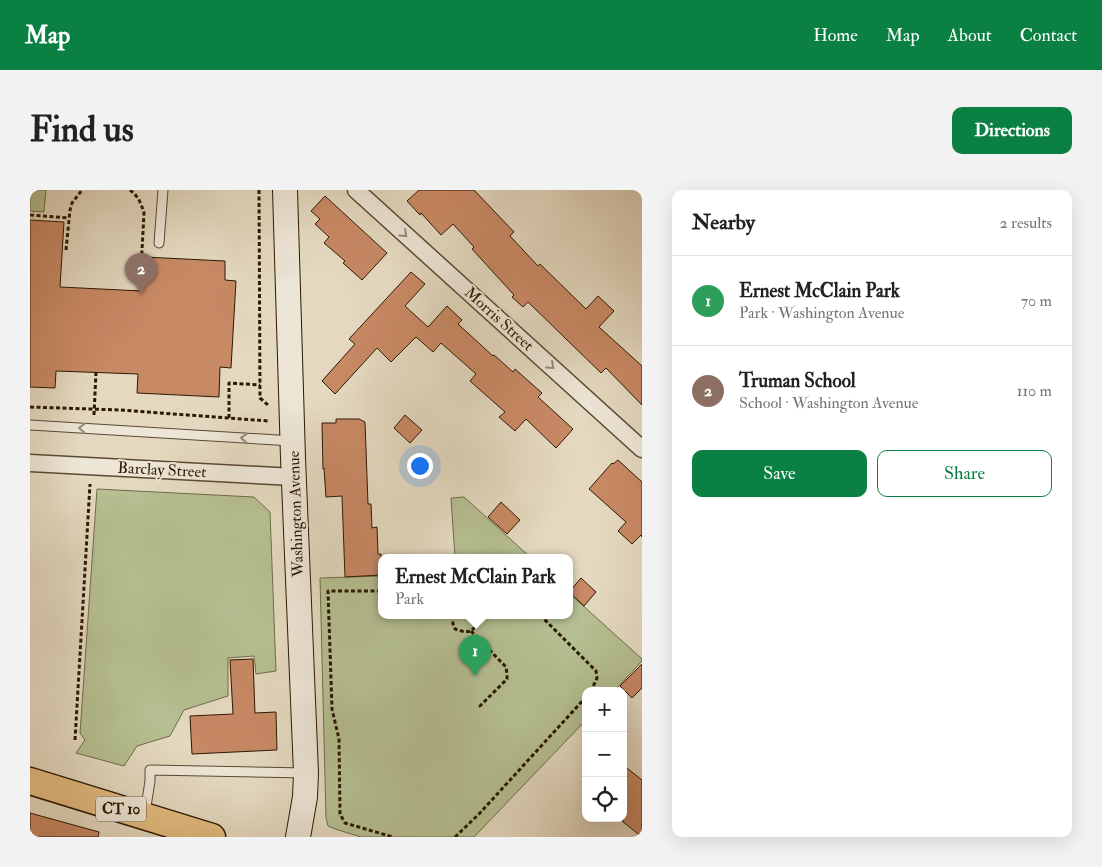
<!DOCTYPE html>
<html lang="en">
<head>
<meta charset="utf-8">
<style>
	:root { --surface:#fff; --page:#f2f2f2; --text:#222; --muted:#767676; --line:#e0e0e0; --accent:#0b8043 }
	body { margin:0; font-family:"IM FELL Double Pica",serif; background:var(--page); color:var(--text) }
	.controls { position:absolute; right:15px; bottom:15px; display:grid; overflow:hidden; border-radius:10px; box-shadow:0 5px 20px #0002 }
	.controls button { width:45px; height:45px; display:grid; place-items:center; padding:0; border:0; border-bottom:1px solid var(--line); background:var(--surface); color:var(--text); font:25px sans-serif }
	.you { position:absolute; left:389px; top:275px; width:18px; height:18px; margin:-12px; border:4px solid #fff; border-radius:50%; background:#1a73e8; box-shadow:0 0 0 8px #1a73e833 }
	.badge { display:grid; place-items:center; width:32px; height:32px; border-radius:50%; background:var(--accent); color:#fff; font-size:16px; font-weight:700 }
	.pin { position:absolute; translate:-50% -41px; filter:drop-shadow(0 1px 2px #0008) }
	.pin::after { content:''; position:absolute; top:26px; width:18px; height:15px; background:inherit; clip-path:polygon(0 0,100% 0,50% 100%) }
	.popup { position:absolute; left:348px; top:364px; width:195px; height:65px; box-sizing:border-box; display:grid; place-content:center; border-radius:10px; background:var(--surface); filter:drop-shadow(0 1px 4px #0005); font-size:16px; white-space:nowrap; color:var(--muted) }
	.popup b { font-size:19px; color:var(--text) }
	.popup::after { content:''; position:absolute; left:50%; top:100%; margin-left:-10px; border:10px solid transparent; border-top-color:var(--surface) }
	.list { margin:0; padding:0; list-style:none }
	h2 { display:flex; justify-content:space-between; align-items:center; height:65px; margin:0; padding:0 20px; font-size:21px }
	h2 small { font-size:16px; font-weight:400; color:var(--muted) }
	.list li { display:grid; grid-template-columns:32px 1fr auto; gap:15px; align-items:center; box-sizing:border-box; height:90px; padding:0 20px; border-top:1px solid var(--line) }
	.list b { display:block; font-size:19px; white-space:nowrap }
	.list p { margin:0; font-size:16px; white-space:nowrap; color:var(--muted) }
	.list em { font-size:16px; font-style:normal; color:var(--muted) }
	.actions { display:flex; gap:10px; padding:15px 20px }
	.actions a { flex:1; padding:11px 0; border:1px solid var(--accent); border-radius:10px; text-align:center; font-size:18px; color:var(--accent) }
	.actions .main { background:var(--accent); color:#fff }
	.icon { flex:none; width:28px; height:28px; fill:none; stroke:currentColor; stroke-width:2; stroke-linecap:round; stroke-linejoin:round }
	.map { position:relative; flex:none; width:612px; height:647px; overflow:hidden; border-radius:10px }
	header { display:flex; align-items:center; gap:30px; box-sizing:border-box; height:70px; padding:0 25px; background:var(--accent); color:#fff }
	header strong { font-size:24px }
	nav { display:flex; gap:28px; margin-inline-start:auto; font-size:18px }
	.intro { display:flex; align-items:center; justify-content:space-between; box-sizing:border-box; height:120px; padding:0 30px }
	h1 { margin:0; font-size:35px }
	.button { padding:12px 22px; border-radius:10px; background:var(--accent); color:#fff; font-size:18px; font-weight:700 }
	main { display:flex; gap:30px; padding:0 30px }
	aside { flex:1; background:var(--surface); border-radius:10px; box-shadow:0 5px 20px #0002 }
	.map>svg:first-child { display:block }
	.green { fill:#b5bf91; stroke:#706c4a }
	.building { fill:#c88965; stroke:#2c1902 }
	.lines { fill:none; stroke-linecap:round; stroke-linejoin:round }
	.service-casing { stroke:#5a4932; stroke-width:11 }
	.minor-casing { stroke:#5a4932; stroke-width:19 }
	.secondary-casing { stroke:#2c1902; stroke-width:26 }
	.primary-casing { stroke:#2c1902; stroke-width:29 }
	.path { stroke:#2c1902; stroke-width:3; stroke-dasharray:4 2.5; stroke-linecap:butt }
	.service { stroke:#ede6d6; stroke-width:9 }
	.minor { stroke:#ede6d6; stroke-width:16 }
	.secondary { stroke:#ede6d6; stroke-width:24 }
	.primary { stroke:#e2bc80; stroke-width:26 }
	.oneway { stroke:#968a77 }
	.labels { text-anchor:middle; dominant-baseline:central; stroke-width:4; stroke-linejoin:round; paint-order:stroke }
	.shield { fill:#ede6d6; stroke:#665642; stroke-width:1 }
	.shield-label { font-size:15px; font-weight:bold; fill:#2c1902 }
	.street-label { font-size:16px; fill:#2c1902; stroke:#ede6d6 }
</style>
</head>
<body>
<header>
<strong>Map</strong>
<nav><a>Home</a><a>Map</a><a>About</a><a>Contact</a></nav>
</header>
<div class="intro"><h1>Find us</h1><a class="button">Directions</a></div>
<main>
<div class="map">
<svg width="612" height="647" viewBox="0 0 612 647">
	<rect width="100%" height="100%" fill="#e4d9c0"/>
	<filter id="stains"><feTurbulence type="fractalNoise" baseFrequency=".004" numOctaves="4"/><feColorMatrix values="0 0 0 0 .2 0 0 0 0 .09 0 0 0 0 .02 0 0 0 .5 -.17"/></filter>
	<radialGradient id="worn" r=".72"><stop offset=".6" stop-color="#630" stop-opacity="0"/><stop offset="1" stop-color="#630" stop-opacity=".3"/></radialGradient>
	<!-- green -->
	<g class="green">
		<polygon points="0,0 16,0 14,22 0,21"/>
		<polygon points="67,299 224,307 240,322 246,481 226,484 224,466 198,468 198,506 154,520 140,546 107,556 94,576 46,563 55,550 50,543"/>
		<polygon points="434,307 500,367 425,367 421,308"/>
		<polygon points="351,386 351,425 539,425 539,403 612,469 612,471 584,501 556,501 556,530 444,647 331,647 305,639 298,636 296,628 290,388"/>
	</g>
	<!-- building -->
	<g class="building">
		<polygon points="389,0 444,0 484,42 480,46 508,76 510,74 556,119 568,106 584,121 569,137 612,176 612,215 576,178 571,183 498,112 493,117 482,107 484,105 442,59 444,57 423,34 411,45 391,23 390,25 377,11"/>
		<polygon points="295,6 357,63 332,90 313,73 315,71 294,53 299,47 285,34 290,29 281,21"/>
		<polygon points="0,30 34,32 30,97 112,101 114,67 195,71 195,90 206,91 201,178 190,177 189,207 107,203 108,184 26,181 25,198 0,197"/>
		<polygon points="381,82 395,94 375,116 398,137 417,116 432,130 428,134 463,166 464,165 483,182 485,179 512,203 508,207 543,239 526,258 496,229 485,241 469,227 475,222 440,191 446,184 411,153 403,162 386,147 361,172 347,158 305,204 292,191 325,154 319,149"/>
		<polygon points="375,225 392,240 380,253 364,238"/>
		<polygon points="306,229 329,229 335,232 338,314 341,314 342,338 347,337 348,364 351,364 351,385 315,387 312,306 296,307 294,278 293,279 292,233 306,233"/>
		<polygon points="588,270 612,292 612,347 611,345 602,354 588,341 596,332 559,299 582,273 583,274"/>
		<polygon points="471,312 490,330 477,344 458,327"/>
		<polygon points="551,388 566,402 554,416 539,402"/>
		<polygon points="223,469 225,523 246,522 247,560 162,564 160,526 203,524 200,470"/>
		<polygon points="612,474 612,498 602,508 590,496"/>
		<polygon points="593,575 612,590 612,647 593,632"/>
		<polygon points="0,623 69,642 68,647 0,647"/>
	</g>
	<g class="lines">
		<!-- service casing -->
		<g class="service-casing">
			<g id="service">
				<polyline points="129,53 133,0"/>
				<polyline points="0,235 263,251"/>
				<polyline points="115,623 120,591 120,580 276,583"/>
			</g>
		</g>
		<!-- minor casing -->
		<g class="minor-casing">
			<g id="minor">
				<polyline points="326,0 612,259"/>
				<polyline points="0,273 264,287"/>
			</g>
		</g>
		<!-- secondary casing -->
		<g class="secondary-casing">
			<polyline id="secondary" points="255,0 263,268 276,583 275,607 268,647"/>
		</g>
		<!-- primary casing -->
		<g class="primary-casing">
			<polyline id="primary" points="0,591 182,647"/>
		</g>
		<!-- path -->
		<g class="path">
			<path d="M100 0C108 6 111 13 114 23L111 78"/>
			<polyline points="229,0 230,208 238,215 238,217"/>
			<polyline points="0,25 39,28"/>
			<polyline points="36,60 40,20 42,13 52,0"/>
			<polyline points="0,217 90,220 239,231"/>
			<polyline points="64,225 66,182"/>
			<polyline points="199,228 199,193 230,195"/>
			<polyline points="351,401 298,401 302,519 309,549 310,624 315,633 363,647"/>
			<polyline points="422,425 423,434 425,439 435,442 441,441 457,425"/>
			<polyline points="510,425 566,481 567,488 561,501"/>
			<polyline points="441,441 476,477 477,484 477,489 450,516 453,518"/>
			<polyline points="45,550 60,294"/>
			<polyline points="425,647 449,624 556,507"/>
		</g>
		<!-- service -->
		<use href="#service" class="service"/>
		<!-- minor -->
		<use href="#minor" class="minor"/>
		<!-- secondary -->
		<use href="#secondary" class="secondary"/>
		<!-- primary -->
		<use href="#primary" class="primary"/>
	</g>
	<!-- one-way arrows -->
	<defs><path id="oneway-chevron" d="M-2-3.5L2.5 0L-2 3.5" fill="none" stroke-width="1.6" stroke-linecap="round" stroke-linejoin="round" transform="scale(1.25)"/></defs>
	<g class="oneway">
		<use href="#oneway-chevron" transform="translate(374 44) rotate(42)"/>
		<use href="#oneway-chevron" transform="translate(521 176) rotate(42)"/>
		<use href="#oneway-chevron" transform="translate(52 238) rotate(-177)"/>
		<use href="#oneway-chevron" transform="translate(214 248) rotate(-177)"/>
	</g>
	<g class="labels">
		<!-- shield labels -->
		<rect class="shield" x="66" y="606.5" width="50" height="25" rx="4"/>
		<g class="shield-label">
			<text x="91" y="619">CT 10</text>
		</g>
		<!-- street labels -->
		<g class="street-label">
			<text transform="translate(469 129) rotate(42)">Morris Street</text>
			<text transform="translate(132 280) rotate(3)">Barclay Street</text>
			<text transform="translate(266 324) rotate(-92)">Washington Avenue</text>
		</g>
	</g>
	<rect width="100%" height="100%" filter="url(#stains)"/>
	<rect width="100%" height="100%" fill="url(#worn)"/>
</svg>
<div class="controls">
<button>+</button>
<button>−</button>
<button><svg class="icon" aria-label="locate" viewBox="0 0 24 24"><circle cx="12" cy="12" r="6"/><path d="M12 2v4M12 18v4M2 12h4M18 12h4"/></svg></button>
</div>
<div class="you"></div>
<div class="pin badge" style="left:445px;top:486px;background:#2e9e5b">1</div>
<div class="popup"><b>Ernest McClain Park</b>Park</div>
<div class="pin badge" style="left:111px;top:104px;background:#8d6e63">2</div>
</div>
<aside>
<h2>Nearby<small>2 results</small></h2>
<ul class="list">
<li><span class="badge" style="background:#2e9e5b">1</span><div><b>Ernest McClain Park</b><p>Park · Washington Avenue</p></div><em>70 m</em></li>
<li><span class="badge" style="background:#8d6e63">2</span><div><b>Truman School</b><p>School · Washington Avenue</p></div><em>110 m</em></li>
</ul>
<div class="actions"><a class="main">Save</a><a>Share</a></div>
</aside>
</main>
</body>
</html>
